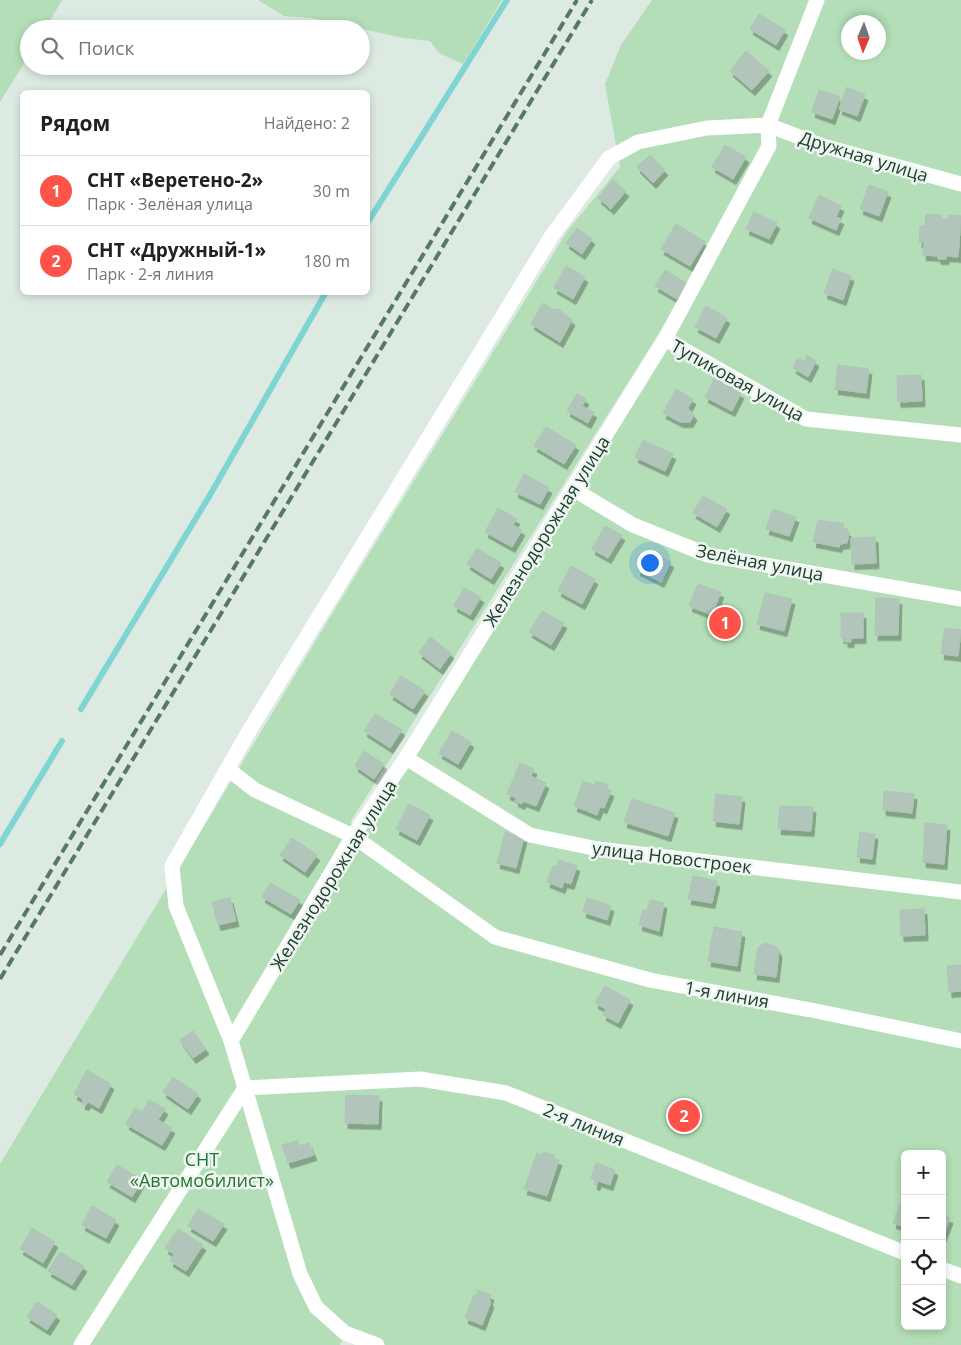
<!DOCTYPE html>
<html lang="ru">
<head>
<meta charset="utf-8">
<style>
	:root { --surface:#fff; --page:#f2f2f2; --text:#202124; --muted:#757577; --line:#e0e0e0; --accent:#fd5348 }
	body { margin:0; font-family:"Open Sans",sans-serif; background:var(--page); color:var(--text) }
	.controls { position:absolute; right:15px; bottom:15px; display:grid; overflow:hidden; border-radius:8px; box-shadow:0 2px 8px #0003 }
	.controls button { width:45px; height:45px; display:grid; place-items:center; padding:0; border:0; border-bottom:1px solid var(--line); background:var(--surface); color:var(--text); font:25px sans-serif }
	.compass { position:absolute; left:841px; top:15px; width:45px; height:45px; border-radius:50%; background:var(--surface); box-shadow:0 2px 8px #0003; rotate:182deg }
	.you { position:absolute; left:649px; top:562px; width:18px; height:18px; margin:-12px; border:4px solid #fff; border-radius:50%; background:#1a73e8; box-shadow:0 0 0 8px #1a73e833 }
	.badge { display:grid; place-items:center; width:32px; height:32px; border-radius:50%; background:var(--accent); color:#fff; font-size:16px; font-weight:700 }
	.pin { position:absolute; translate:-50% -50%; border:2px solid #fff; box-shadow:0 1px 5px #0006 }
	.list { margin:0; padding:0; list-style:none }
	h2 { display:flex; justify-content:space-between; align-items:center; height:65px; margin:0; padding:0 20px; font-size:21px }
	h2 small { font-size:16px; font-weight:400; color:var(--muted) }
	.list li { display:grid; grid-template-columns:32px 1fr auto; gap:15px; align-items:center; box-sizing:border-box; height:70px; padding:0 20px; border-top:1px solid var(--line) }
	.list b { display:block; font-size:19px; white-space:nowrap }
	.list p { margin:0; font-size:16px; white-space:nowrap; color:var(--muted) }
	.list em { font-size:16px; font-style:normal; color:var(--muted) }
	.icon { flex:none; width:28px; height:28px; fill:none; stroke:currentColor; stroke-width:2; stroke-linecap:round; stroke-linejoin:round }
	.map { position:relative; flex:none; width:961px; height:1345px; overflow:hidden }
	.search { position:absolute; background:var(--surface); box-shadow:0 2px 8px #0003; left:20px; top:20px; width:350px; height:55px; display:flex; align-items:center; gap:12px; box-sizing:border-box; padding:0 18px; border-radius:28px; color:var(--muted); font-size:19px }
	.panel { position:absolute; background:var(--surface); box-shadow:0 2px 8px #0003; left:20px; top:90px; width:350px; height:205px; border-radius:8px }
	.map>svg:first-child { display:block }
	.green { fill:#b3deb7; fill-rule:evenodd }
	.lines { fill:none; stroke-linecap:round; stroke-linejoin:round }
	.stream { stroke:#7fd5d2; stroke-width:6 }
	.building { fill:#b2c5ba; stroke:#afc4b7; filter:url(#shadow) }
	.street { stroke:#fff; stroke-width:15 }
	.rail { stroke:#577768; stroke-width:4; stroke-dasharray:10 5; stroke-linecap:butt }
	.labels { text-anchor:middle; dominant-baseline:central; stroke-width:5; stroke-linejoin:round; paint-order:stroke }
	.street-label { font-size:18px; fill:#1d3a2d; stroke:#edf7f0 }
	.park-label { font-size:18px; fill:#257435; stroke:#edf7f0 }
</style>
</head>
<body>
<div class="map">
<svg width="961" height="1345" viewBox="0 0 961 1345">
	<defs>
		<filter id="shadow"><feDropShadow dx="3" dy="5.5" stdDeviation="0" flood-color="#0004"/></filter>
	</defs>
	<rect width="100%" height="100%" fill="#ddeae2"/>
	<!-- green -->
	<g class="green">
		<polygon points="0,0 62,0 45,29 29,29 29,55 0,102"/>
		<polygon points="258,0 502,0 463,64 439,53 430,41 404,38 311,18 284,16"/>
		<path d="M652 0H961V1345H377L345 1333 340 1345H0V1164L329 619 568 230 620 167 605 84 621 45ZM848 22H878V52H848ZM668 319 665 339 353 836 351 821ZM905 1154H942V1326H905Z"/>
	</g>
	<g class="lines">
		<!-- stream -->
		<g class="stream">
			<polyline points="368,222 507,0"/>
			<polyline points="81,709 210,495 326,292"/>
			<polyline points="0,844 62,741"/>
		</g>
	</g>
	<!-- building -->
	<g class="building">
		<polygon points="759,14 785,30 776,45 750,29"/>
		<polygon points="746,51 769,71 752,90 730,71"/>
		<polygon points="847,87 865,95 857,116 839,109"/>
		<polygon points="819,90 840,97 832,119 812,112"/>
		<polygon points="725,145 746,157 733,179 712,167"/>
		<polygon points="650,155 665,170 653,183 637,167"/>
		<polygon points="613,180 626,191 611,209 598,198"/>
		<polygon points="869,185 888,192 879,216 860,209"/>
		<polygon points="819,195 841,206 836,217 841,219 836,230 809,218"/>
		<polygon points="754,212 777,223 769,239 746,229"/>
		<polygon points="926,214 941,215 941,219 948,220 948,215 961,216 958,257 946,256 946,259 938,259 938,256 923,255 924,242 919,242 920,226 925,226"/>
		<polygon points="676,224 705,242 690,266 661,249"/>
		<polygon points="577,228 592,239 582,254 566,243"/>
		<polygon points="566,266 585,277 573,299 554,288"/>
		<polygon points="833,269 851,276 843,300 824,293"/>
		<polygon points="665,270 686,283 677,299 655,286"/>
		<polygon points="543,303 554,310 558,309 572,320 560,342 531,324"/>
		<polygon points="706,306 727,318 716,338 695,327"/>
		<polygon points="807,355 816,361 808,377 793,368 798,358 804,361"/>
		<polygon points="838,365 869,369 866,393 835,389"/>
		<polygon points="921,375 922,401 898,402 897,376"/>
		<polygon points="714,379 741,393 732,411 705,397"/>
		<polygon points="676,389 693,399 688,408 694,415 690,422 680,422 663,413"/>
		<polygon points="577,394 586,399 582,406 594,412 588,423 567,411"/>
		<polygon points="546,427 576,445 564,464 534,446"/>
		<polygon points="643,440 673,454 665,471 635,457"/>
		<polygon points="524,474 549,488 540,504 515,492"/>
		<polygon points="703,496 727,509 717,527 693,513"/>
		<polygon points="498,508 517,519 513,525 522,530 512,547 485,532"/>
		<polygon points="773,509 796,517 789,536 766,529"/>
		<polygon points="818,520 844,524 843,528 849,532 847,543 840,544 839,547 813,542"/>
		<polygon points="605,526 622,535 608,558 592,549"/>
		<polygon points="875,537 876,563 852,564 851,538"/>
		<polygon points="477,548 501,563 491,579 467,564"/>
		<polygon points="648,549 671,562 661,582 637,570 641,563 636,560 639,554 644,557"/>
		<polygon points="571,566 595,579 582,604 558,591"/>
		<polygon points="698,584 721,592 712,615 689,606"/>
		<polygon points="464,588 481,597 470,615 454,606"/>
		<polygon points="765,593 792,599 784,631 757,624"/>
		<polygon points="876,598 899,599 898,635 875,635"/>
		<polygon points="542,611 564,623 551,645 529,632"/>
		<polygon points="841,613 863,613 863,638 851,638 851,642 845,642 845,638 841,638"/>
		<polygon points="945,628 961,630 958,656 941,654"/>
		<polygon points="430,637 451,653 440,669 419,653"/>
		<polygon points="401,676 425,691 413,709 390,694"/>
		<polygon points="375,714 402,730 390,748 364,731"/>
		<polygon points="452,731 471,742 458,764 439,753"/>
		<polygon points="364,751 384,764 374,779 355,766"/>
		<polygon points="520,763 534,769 531,776 546,783 536,806 523,801 522,804 515,801 516,798 507,794"/>
		<polygon points="583,781 595,785 596,781 608,785 606,789 611,791 604,808 600,807 597,815 574,806"/>
		<polygon points="884,791 914,794 912,813 883,810"/>
		<polygon points="716,794 742,797 739,824 713,821"/>
		<polygon points="632,799 675,813 668,836 624,822"/>
		<polygon points="409,804 430,815 417,840 396,829"/>
		<polygon points="780,806 813,807 811,831 778,829"/>
		<polygon points="925,823 947,825 944,864 923,862"/>
		<polygon points="505,832 524,837 516,868 497,863"/>
		<polygon points="860,832 875,834 872,859 857,857"/>
		<polygon points="292,838 317,855 305,872 280,855"/>
		<polygon points="559,860 577,866 571,884 564,882 562,888 547,882 553,866 557,867"/>
		<polygon points="693,876 717,881 712,903 688,899"/>
		<polygon points="270,883 300,900 291,914 262,897"/>
		<polygon points="230,898 236,921 218,925 212,902"/>
		<polygon points="587,898 611,906 607,920 583,912"/>
		<polygon points="650,900 664,903 659,931 639,925 643,910 647,911"/>
		<polygon points="924,909 925,935 901,936 900,910"/>
		<polygon points="714,927 742,932 737,966 708,961"/>
		<polygon points="764,943 776,946 779,952 776,977 754,974 758,948"/>
		<polygon points="961,965 961,991 949,992 947,966"/>
		<polygon points="605,986 630,1000 618,1023 603,1015 606,1009 595,1003"/>
		<polygon points="193,1031 206,1049 193,1058 180,1040"/>
		<polygon points="87,1070 111,1084 99,1108 88,1102 86,1105 82,1104 83,1099 74,1094"/>
		<polygon points="173,1077 198,1094 188,1109 163,1092"/>
		<polygon points="346,1095 379,1096 378,1124 345,1123"/>
		<polygon points="149,1100 165,1109 158,1120 172,1128 162,1145 126,1124 135,1108 142,1112"/>
		<polygon points="297,1141 299,1146 309,1143 314,1155 288,1163 282,1145"/>
		<polygon points="543,1152 555,1155 553,1158 559,1160 547,1196 524,1189 537,1153 542,1155"/>
		<polygon points="596,1163 615,1170 610,1185 598,1181 597,1185 594,1184 595,1180 591,1178"/>
		<polygon points="117,1165 142,1180 132,1197 107,1182"/>
		<polygon points="899,1205 905,1207 905,1227 893,1223"/>
		<polygon points="92,1206 116,1220 106,1238 82,1225"/>
		<polygon points="198,1209 224,1224 213,1241 188,1226"/>
		<polygon points="942,1215 950,1218 942,1239"/>
		<polygon points="32,1228 55,1242 43,1263 20,1249"/>
		<polygon points="178,1229 203,1245 186,1271 170,1261 174,1254 165,1248"/>
		<polygon points="60,1252 84,1266 72,1285 48,1271"/>
		<polygon points="478,1290 491,1295 489,1301 491,1302 482,1325 465,1318 474,1295 476,1296"/>
		<polygon points="37,1302 57,1315 47,1330 27,1317"/>
	</g>
	<g class="lines">
		<!-- street -->
		<g class="street">
			<polyline points="665,339 806,419 961,435"/>
			<polyline points="573,489 633,525 708,555 961,599"/>
			<polyline points="406,758 530,835 598,849 961,892"/>
			<polyline points="229,770 255,790 353,836 495,937 650,980 816,1011 961,1041"/>
			<polyline points="231,1041 353,836 406,758 665,339 769,146 768,125 817,0"/>
			<polyline points="245,1088 420,1079 506,1093 905,1253"/>
			<polyline points="942,1269 961,1276"/>
			<polyline points="81,1345 245,1088"/>
			<polyline points="377,1345 345,1333 316,1307 300,1274 231,1041 176,906 172,866 249,731 551,237 609,158 638,142 707,128 768,125 823,146 961,184"/>
		</g>
		<!-- rail -->
		<g class="rail">
			<polyline points="0,955 577,0"/>
			<polyline points="0,979 592,0"/>
		</g>
	</g>
	<g class="labels">
		<!-- street labels -->
		<g class="street-label">
			<text transform="translate(864 156) rotate(17)">Дружная улица</text>
			<text transform="translate(738 380) rotate(29)">Тупиковая улица</text>
			<text transform="translate(546 531) rotate(-58)">Железнодорожная улица</text>
			<text transform="translate(760 562) rotate(11)">Зелёная улица</text>
			<text transform="translate(672 857) rotate(7)">улица Новостроек</text>
			<text transform="translate(333 875) rotate(-58)">Железнодорожная улица</text>
			<text transform="translate(727 994) rotate(10)">1-я линия</text>
			<text transform="translate(584 1124) rotate(22)">2-я линия</text>
		</g>
		<!-- park labels -->
		<g class="park-label">
			<text x="202" y="1159">СНТ<tspan x="202" dy="21">«Автомобилист»</tspan></text>
		</g>
	</g>
</svg>
<div class="controls">
<button>+</button>
<button>−</button>
<button><svg class="icon" aria-label="locate" viewBox="0 0 24 24"><circle cx="12" cy="12" r="6"/><path d="M12 2v4M12 18v4M2 12h4M18 12h4"/></svg></button>
<button><svg class="icon" aria-label="layers" viewBox="0 0 24 24"><path d="M12 4l9 5-9 5-9-5zM3 14l9 5 9-5"/></svg></button>
</div>
<svg class="compass" viewBox="-18 -18 36 36"><path d="M0-13l5 13h-10z" fill="#e53935"/><path d="M0 13l5-13h-10z" fill="#757577"/></svg>
<div class="you"></div>
<div class="pin badge" style="left:725px;top:623px">1</div>
<div class="pin badge" style="left:684px;top:1116px">2</div>
<div class="search"><svg class="icon" aria-label="search" viewBox="0 0 24 24"><circle cx="10" cy="10" r="6"/><path d="M15 15l6 6"/></svg>Поиск</div>
<section class="panel">
<h2>Рядом<small>Найдено: 2</small></h2>
<ul class="list">
<li><span class="badge">1</span><div><b>СНТ «Веретено-2»</b><p>Парк · Зелёная улица</p></div><em>30 m</em></li>
<li><span class="badge">2</span><div><b>СНТ «Дружный-1»</b><p>Парк · 2-я линия</p></div><em>180 m</em></li>
</ul>
</section>
</div>
</body>
</html>
